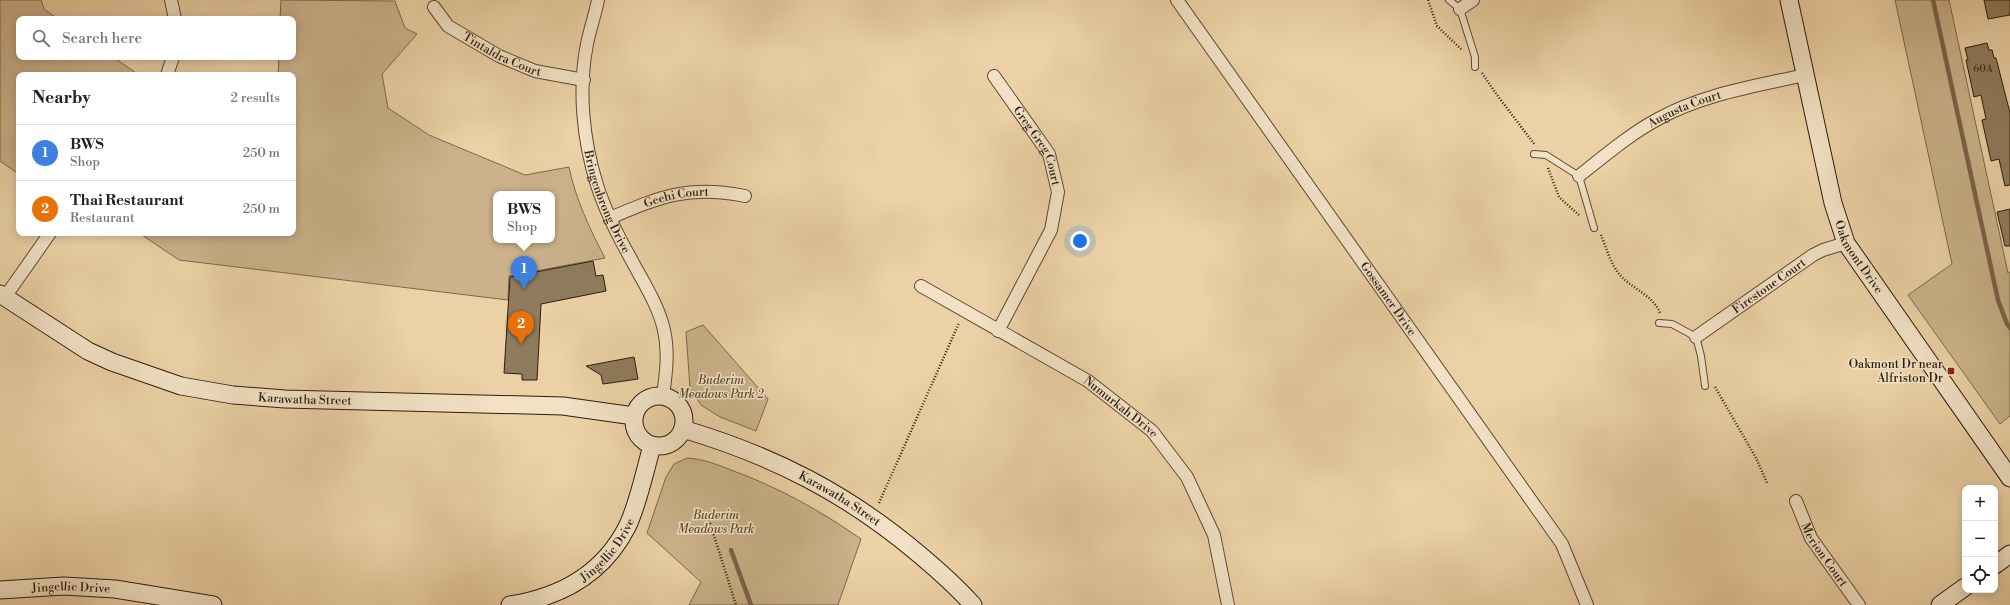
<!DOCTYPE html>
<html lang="en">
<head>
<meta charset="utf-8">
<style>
	:root { --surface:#fff; --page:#f6f6f6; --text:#222; --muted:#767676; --line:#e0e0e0; --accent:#db2777 }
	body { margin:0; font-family:"Libre Bodoni",serif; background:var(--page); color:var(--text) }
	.controls { position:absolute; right:12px; bottom:12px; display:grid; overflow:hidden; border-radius:8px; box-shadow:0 2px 10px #0003 }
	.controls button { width:36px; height:36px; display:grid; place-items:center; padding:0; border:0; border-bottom:1px solid var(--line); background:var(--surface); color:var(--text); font:20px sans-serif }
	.you { position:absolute; left:1080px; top:241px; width:14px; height:14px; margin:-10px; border:3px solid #fff; border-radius:50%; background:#1a73e8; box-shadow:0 0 0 6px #1a73e833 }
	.badge { display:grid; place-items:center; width:26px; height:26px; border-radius:50%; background:var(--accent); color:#fff; font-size:13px; font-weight:700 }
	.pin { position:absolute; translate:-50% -33px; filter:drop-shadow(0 1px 2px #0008) }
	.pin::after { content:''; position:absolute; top:21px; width:14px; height:12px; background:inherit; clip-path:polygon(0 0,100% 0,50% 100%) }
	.popup { position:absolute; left:493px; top:191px; width:62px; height:52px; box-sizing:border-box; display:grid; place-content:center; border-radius:8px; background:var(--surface); filter:drop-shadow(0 1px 3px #0005); font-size:13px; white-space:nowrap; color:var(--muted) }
	.popup b { font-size:15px; color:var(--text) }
	.popup::after { content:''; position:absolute; left:50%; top:100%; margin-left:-8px; border:8px solid transparent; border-top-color:var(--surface) }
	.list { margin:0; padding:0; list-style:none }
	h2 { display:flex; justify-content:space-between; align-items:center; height:52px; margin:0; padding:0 16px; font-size:17px }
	h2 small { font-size:13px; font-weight:400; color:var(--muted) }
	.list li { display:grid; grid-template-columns:26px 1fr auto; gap:12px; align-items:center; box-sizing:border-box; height:56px; padding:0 16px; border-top:1px solid var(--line) }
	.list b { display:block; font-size:15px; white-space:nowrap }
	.list p { margin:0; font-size:13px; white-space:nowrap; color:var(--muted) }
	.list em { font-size:13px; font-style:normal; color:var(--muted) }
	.icon { flex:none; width:22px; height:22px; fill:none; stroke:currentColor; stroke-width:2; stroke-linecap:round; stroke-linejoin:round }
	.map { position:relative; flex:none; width:2010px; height:605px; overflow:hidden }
	.search { position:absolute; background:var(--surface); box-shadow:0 2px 10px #0003; left:16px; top:16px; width:280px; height:44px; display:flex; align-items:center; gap:10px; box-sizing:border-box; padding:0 14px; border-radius:8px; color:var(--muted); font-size:15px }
	.panel { position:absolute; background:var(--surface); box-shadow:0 2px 10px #0003; left:16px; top:72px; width:280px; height:164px; border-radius:8px }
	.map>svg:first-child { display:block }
	.green { fill:#cbb28b; stroke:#7c684c; fill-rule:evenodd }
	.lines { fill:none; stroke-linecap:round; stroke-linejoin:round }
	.stream { stroke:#79644a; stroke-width:4.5 }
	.building { fill:#907b5d; stroke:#2e1d0e }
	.lane-casing { stroke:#5d4a34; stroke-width:8 }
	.street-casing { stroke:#5d4a34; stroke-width:14 }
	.secondary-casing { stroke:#2e1d0e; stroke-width:19 }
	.path { stroke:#2e1d0e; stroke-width:2.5; stroke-dasharray:1 2; stroke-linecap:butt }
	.lane { stroke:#f2e1c4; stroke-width:6 }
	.street { stroke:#f2e1c4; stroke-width:12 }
	.secondary { stroke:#f2e1c4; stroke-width:17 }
	.poi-dot { fill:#8f2418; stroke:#f2e1c4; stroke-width:1.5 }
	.labels { text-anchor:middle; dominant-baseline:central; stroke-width:3; stroke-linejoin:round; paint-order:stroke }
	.number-label { font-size:10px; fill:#463422 }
	.street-label { font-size:12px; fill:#2e1d0e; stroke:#f2e1c4 }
	.poi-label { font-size:12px; fill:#2e1d0e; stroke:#f2e1c4; text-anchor:end }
	.park-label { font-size:12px; font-style:italic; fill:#5d4a34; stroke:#f2e1c4 }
</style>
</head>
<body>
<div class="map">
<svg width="2010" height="605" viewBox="0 0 2010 605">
	<rect width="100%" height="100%" fill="#ebd1a5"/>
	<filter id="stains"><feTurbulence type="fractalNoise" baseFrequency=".005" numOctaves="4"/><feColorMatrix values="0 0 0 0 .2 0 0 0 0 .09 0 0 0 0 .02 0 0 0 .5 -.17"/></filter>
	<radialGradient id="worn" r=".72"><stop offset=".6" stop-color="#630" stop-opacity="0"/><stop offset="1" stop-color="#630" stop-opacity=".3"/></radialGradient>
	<!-- green -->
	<g class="green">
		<polygon points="0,0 41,0 44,9 58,19 19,19 19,57 113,57 139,75 19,75 19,174 0,161"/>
		<path d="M281 0 395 1 405 28 417 34 382 74 388 108 429 135 525 175 569 167C575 197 590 230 605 258L509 276 508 300 179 260 139 233H293V75H278L279 57H293V19H280ZM496 194H552V240H496Z"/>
		<polygon points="1895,0 1949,0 2008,273 2010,272 2010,416 2000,424 1908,295 1952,264"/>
		<polygon points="703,325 768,399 756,431 720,417 701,405 690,388 686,332"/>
		<path d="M687 458C703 459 716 464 731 470 778 487 821 511 861 539L838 605H689L701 582 647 533 666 477 674 464Z"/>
	</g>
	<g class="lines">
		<!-- stream -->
		<g class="stream">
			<polyline points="1933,0 1998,300 2007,324 2010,328"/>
			<polyline points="731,550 751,605"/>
		</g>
	</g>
	<!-- building -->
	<g class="building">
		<polygon points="1984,0 2010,0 2010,15 1988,19"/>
		<polygon points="1987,43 1989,50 1992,50 1994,58 1996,58 2010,113 2010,185 2005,186 1999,159 1991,161 1982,120 1986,119 1981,95 1974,97 1966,60 1968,60 1965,48"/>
		<polygon points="2010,209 2010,246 2005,246 1997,212"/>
		<polygon points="593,261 596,276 603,275 606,291 541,304 537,380 522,380 522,374 504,373 510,277"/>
		<polygon points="634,357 638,379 603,384 601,375 586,366"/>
	</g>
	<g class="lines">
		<!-- lane casing -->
		<g class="lane-casing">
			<g id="lane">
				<polyline points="1449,0 1460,9 1475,57 1475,67"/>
				<polyline points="1534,154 1546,155 1579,176 1594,228"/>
				<polyline points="1659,323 1672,324 1696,337 1701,356 1705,386"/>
			</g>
		</g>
		<!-- street casing -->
		<g class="street-casing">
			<g id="street">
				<polyline points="171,0 175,19"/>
				<path id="s1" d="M598 0C595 15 590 29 587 44 578 90 583 140 597 185 605 210 618 236 631 259 643 282 658 304 664 330 669 352 666 374 663 396"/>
				<path id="s2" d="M1177 0 1562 544 1587 605"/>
				<path id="s3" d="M434 7 448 26 499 56 535 71 584 80"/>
				<polyline points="1460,9 1473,0"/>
				<polyline points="167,75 173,57"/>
				<path id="s4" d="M994 76 1049 154 1058 192 1051 230 998 331"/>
				<path id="s5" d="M1579 176C1604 156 1630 134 1658 119 1703 94 1756 86 1805 75"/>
				<path id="s6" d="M610 218C662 196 688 185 745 196"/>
				<path id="s7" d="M921 286 1088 381 1152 431 1187 477 1214 535 1228 605"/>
				<polyline points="5,297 50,233"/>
				<path id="s8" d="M1696 337 1813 255 1823 250 1846 243"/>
				<path id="s9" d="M1796 501 1811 538 1859 605"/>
			</g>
		</g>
		<!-- secondary casing -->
		<g class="secondary-casing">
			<g id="secondary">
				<path id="s10" d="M1789 0 1833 203 1846 243 2010 478"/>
				<path id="s11" d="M0 294 88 351 112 362 181 386 233 395 285 399 563 406 634 416"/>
				<circle cx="659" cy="421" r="25"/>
				<path id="s12" d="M683 429C774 456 848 494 920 555 939 571 957 587 973 605"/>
				<polyline points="1995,565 2010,554"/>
				<path id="s13" d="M0 590 64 586 115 589 213 605"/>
				<path id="s14" d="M510 605C561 597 603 574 627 527 638 505 645 470 652 446"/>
				<polyline points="1940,605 1965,587"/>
			</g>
		</g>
		<!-- path -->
		<g class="path">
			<polyline points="1428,0 1437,26 1462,50"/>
			<polyline points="1482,73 1497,95 1535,145"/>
			<polyline points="1548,168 1559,197 1580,216"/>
			<path d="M1601 235C1606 247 1611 265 1620 275 1632 289 1653 295 1660 313"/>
			<polyline points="1715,387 1756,458 1767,483"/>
			<polyline points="879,503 959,323"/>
			<polyline points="710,523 736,605"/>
		</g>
		<!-- lane -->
		<use href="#lane" class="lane"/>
		<!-- street -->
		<use href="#street" class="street"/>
		<!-- secondary -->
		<use href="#secondary" class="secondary"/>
	</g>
	<!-- markers -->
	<rect class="poi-dot" x="1947" y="367" width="8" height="8" rx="2"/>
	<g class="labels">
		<!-- number labels -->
		<g class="number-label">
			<text x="1983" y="69">60A</text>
		</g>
		<!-- street labels -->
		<g class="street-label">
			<text stroke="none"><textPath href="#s3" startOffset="85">Tintaldra Court</textPath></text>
			<text stroke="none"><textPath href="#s5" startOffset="126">Augusta Court</textPath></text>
			<text stroke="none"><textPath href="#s4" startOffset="83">Greg Greg Court</textPath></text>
			<text stroke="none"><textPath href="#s6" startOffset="70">Geehi Court</textPath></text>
			<text stroke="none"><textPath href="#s1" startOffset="207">Bringenbrong Drive</textPath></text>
			<text stroke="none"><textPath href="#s10" startOffset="268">Oakmont Drive</textPath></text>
			<text stroke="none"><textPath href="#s8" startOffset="89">Firestone Court</textPath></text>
			<text stroke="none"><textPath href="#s2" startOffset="366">Gossamer Drive</textPath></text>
			<text stroke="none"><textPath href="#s11" startOffset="329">Karawatha Street</textPath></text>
			<text stroke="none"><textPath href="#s7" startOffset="234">Numurkah Drive</textPath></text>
			<text stroke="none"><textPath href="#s12" startOffset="172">Karawatha Street</textPath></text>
			<text stroke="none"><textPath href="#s14" startOffset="116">Jingellic Drive</textPath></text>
			<text stroke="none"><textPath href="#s9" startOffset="61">Merion Court</textPath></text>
			<text stroke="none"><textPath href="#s13" startOffset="71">Jingellic Drive</textPath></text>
		</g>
		<!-- poi labels -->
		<g class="poi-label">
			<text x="1943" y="364">Oakmont Dr near<tspan x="1943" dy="14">Alfriston Dr</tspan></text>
		</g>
		<!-- park labels -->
		<g class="park-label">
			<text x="721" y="380">Buderim<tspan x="721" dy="14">Meadows Park 2</tspan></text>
			<text x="716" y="515">Buderim<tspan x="716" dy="14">Meadows Park</tspan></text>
		</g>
	</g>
	<rect width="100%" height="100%" filter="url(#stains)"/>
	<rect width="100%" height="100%" fill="url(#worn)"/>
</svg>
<div class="controls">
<button>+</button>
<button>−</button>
<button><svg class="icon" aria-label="locate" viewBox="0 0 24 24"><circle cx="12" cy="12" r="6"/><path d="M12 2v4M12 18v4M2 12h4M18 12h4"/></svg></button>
</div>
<div class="you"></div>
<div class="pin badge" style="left:524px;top:289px;background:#3f7fe0">1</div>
<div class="popup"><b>BWS</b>Shop</div>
<div class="pin badge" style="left:521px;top:344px;background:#e8710a">2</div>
<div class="search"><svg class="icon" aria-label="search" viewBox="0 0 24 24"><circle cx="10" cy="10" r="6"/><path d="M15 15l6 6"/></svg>Search here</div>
<section class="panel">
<h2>Nearby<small>2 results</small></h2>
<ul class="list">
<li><span class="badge" style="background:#3f7fe0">1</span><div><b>BWS</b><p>Shop</p></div><em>250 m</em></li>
<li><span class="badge" style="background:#e8710a">2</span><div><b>Thai Restaurant</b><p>Restaurant</p></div><em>250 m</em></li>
</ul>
</section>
</div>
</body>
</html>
